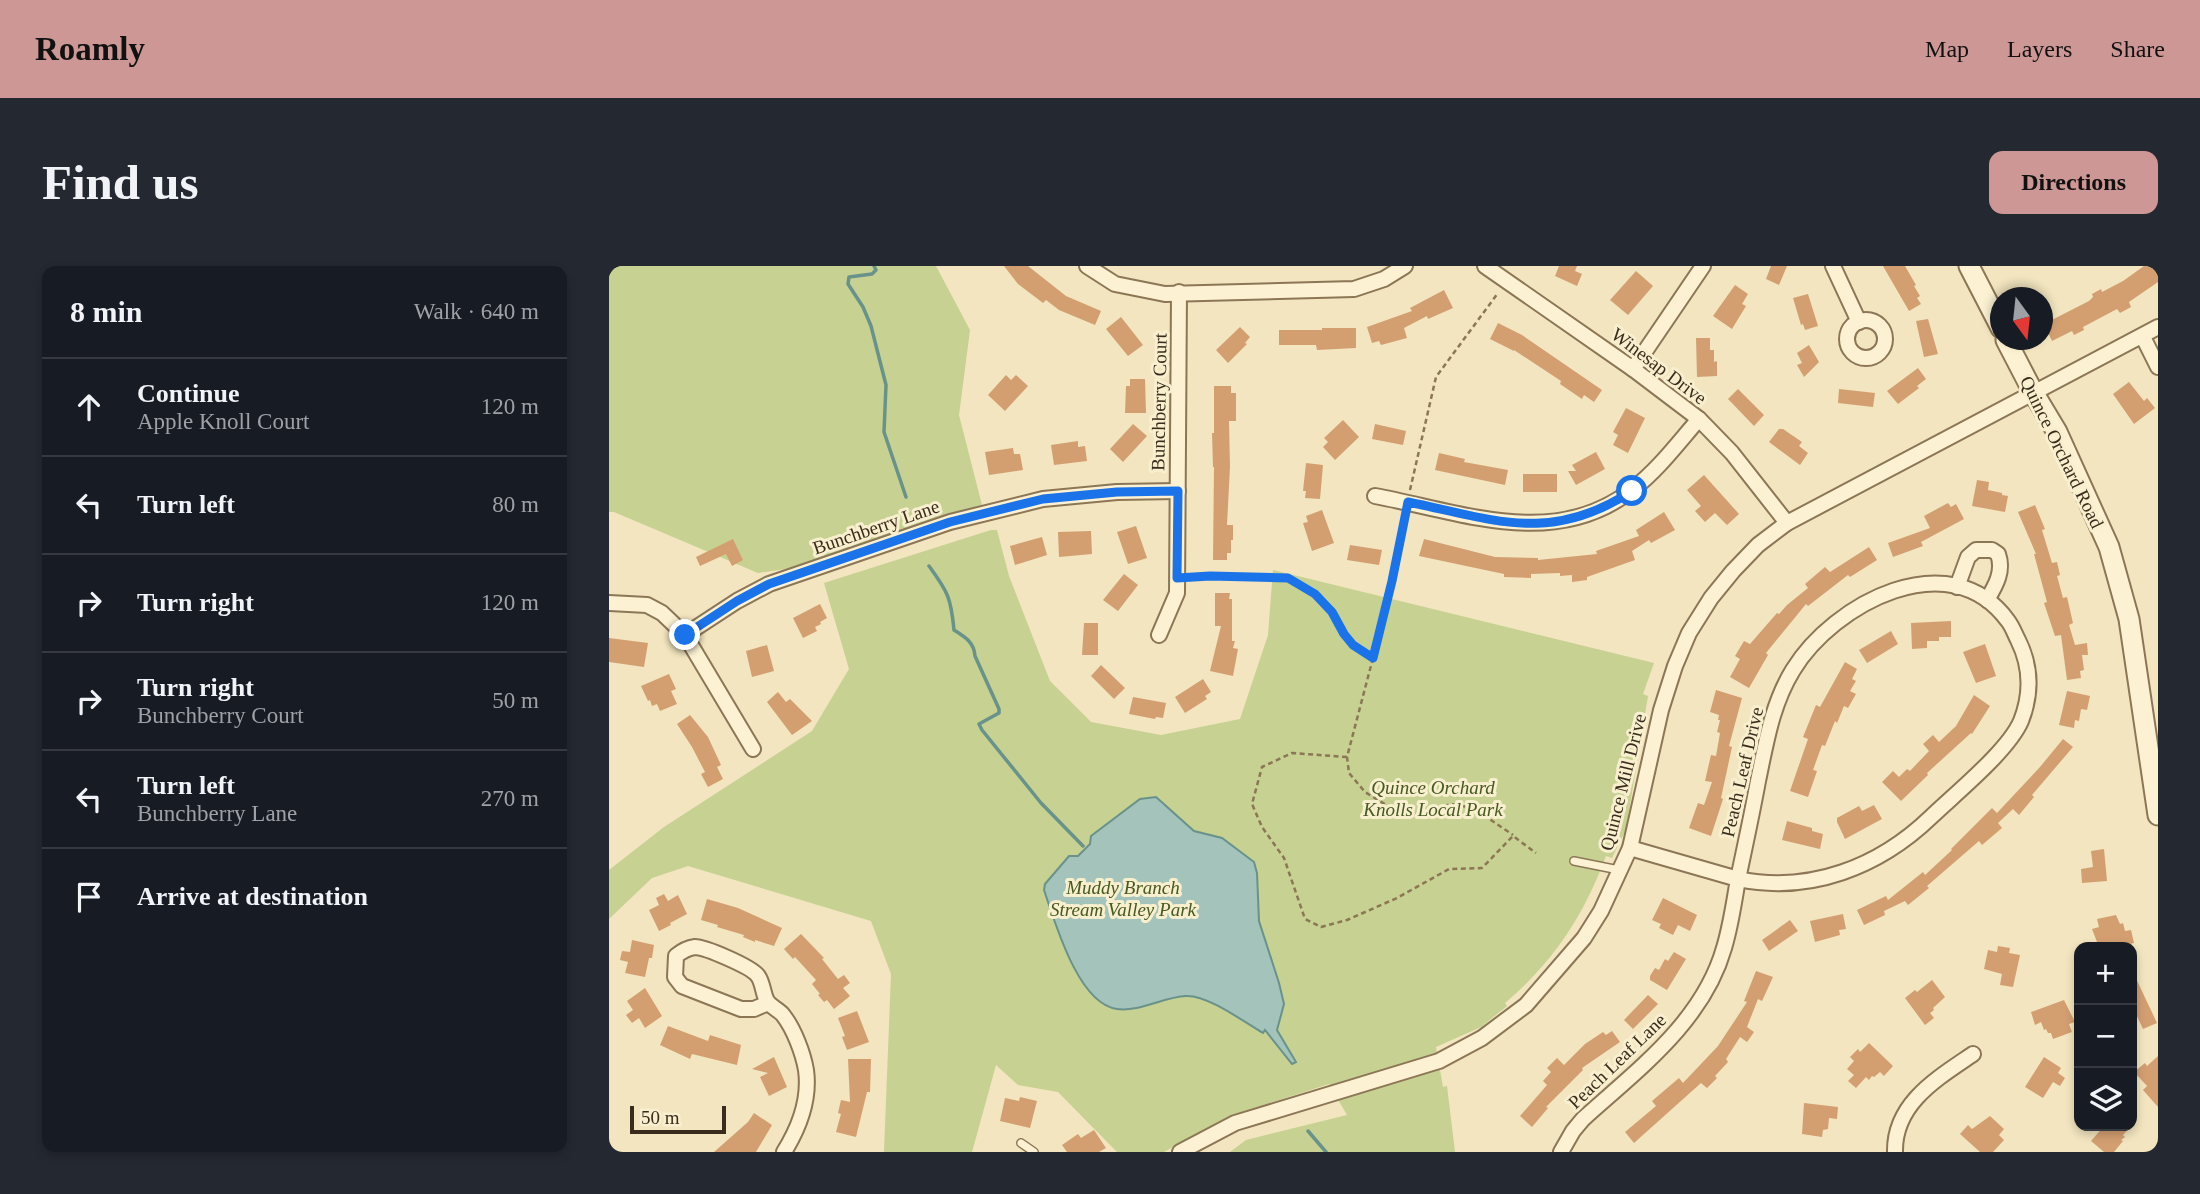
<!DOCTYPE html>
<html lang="en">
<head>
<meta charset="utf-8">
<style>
	:root { --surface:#171b24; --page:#242831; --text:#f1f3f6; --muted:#9ea1a6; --line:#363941; --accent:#cd9796 }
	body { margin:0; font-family:Georgia,serif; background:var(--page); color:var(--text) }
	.controls { position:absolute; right:21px; bottom:21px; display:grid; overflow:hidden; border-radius:14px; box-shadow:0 4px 10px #0003 }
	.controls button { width:63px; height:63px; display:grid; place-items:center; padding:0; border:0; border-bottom:2px solid var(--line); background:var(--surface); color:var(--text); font:35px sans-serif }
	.compass { position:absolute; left:1381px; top:21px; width:63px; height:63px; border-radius:50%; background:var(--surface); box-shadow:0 4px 10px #0003; rotate:165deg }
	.scale { position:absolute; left:21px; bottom:18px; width:96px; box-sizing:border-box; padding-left:7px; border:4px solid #3a2c1c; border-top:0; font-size:19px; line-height:24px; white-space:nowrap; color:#3a2c1c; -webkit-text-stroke:5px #f8efcf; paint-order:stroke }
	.stop { position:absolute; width:21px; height:21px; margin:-16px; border:5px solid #1a73e8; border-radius:50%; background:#fff }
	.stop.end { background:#1a73e8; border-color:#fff; box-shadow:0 2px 7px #0008 }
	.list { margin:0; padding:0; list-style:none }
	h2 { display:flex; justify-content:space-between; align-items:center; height:91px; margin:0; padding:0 28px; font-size:30px }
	h2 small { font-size:23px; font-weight:400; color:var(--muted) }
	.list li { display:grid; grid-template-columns:46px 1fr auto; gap:21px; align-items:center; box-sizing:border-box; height:98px; padding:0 28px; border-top:2px solid var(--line) }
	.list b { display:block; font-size:26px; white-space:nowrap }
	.list p { margin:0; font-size:23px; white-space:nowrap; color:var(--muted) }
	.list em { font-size:23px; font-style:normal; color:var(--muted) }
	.icon { flex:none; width:38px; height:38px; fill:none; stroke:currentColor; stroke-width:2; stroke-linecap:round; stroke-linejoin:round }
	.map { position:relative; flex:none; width:1549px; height:886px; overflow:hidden; border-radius:14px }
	header { display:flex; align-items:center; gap:42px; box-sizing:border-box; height:98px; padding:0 35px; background:var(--accent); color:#111 }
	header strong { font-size:33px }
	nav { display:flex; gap:38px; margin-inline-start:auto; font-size:24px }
	.intro { display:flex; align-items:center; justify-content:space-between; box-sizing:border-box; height:168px; padding:0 42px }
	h1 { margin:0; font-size:49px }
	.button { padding:18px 32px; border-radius:14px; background:var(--accent); color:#111; font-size:24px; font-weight:700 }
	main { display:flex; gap:42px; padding:0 42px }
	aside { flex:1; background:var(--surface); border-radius:14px; box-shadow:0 4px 10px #0003 }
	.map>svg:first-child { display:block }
	.green { fill:#c6d192 }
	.water { fill:#a3c3bb; stroke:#69928a; stroke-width:2 }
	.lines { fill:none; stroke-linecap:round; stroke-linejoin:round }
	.stream { stroke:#69928a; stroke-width:3.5 }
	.building { fill:#d39f71 }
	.service-casing { stroke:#8c7656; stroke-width:10 }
	.minor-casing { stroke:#8c7656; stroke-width:18 }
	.tertiary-casing { stroke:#8c7656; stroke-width:23 }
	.path { stroke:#8c7656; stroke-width:2.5; stroke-dasharray:5 3.5; stroke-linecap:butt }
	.service { stroke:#fcf2d3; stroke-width:7 }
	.minor { stroke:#fcf2d3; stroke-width:14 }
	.tertiary { stroke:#fcf2d3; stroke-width:19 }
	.route { stroke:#1a73e8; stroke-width:9 }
	.labels { text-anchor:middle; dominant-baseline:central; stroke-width:6; stroke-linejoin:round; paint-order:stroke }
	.street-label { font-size:19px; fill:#3a2c1c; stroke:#f8efcf }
	.park-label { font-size:19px; font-style:italic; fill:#475920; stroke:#f8efcf }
</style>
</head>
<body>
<header>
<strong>Roamly</strong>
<nav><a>Map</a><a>Layers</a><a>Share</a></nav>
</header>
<div class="intro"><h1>Find us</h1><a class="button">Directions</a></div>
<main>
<aside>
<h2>8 min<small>Walk · 640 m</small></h2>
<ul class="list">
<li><svg class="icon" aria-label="ahead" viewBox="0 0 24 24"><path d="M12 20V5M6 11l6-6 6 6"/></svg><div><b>Continue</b><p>Apple Knoll Court</p></div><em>120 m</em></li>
<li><svg class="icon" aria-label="left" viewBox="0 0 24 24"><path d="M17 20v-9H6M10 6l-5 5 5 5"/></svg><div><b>Turn left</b></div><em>80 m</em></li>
<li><svg class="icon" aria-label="right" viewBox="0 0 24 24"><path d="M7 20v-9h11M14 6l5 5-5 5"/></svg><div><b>Turn right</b></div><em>120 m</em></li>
<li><svg class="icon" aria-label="right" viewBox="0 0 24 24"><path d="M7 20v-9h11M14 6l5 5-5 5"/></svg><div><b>Turn right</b><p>Bunchberry Court</p></div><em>50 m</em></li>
<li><svg class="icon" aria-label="left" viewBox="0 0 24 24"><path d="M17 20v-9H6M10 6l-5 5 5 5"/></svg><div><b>Turn left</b><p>Bunchberry Lane</p></div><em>270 m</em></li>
<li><svg class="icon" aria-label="arrive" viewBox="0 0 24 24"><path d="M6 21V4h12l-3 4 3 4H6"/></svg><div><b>Arrive at destination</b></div></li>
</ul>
</aside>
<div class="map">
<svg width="1549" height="886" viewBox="0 0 1549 886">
	<rect width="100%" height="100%" fill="#f2e5bf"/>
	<!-- green -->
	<g class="green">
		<polygon points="0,0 327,0 361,64 350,149 375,247 223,296 149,307 5,246 0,246"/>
		<path d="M382 264H388L400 310 441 415 482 456 552 469 631 453 659 369 664 304 1045 397 1034 428 1039 430 1017 563 1003 592 997 590C974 651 945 695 896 737L898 740 872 761 827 781 834 821 838 820 846 886H621L637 874 738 849 720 818 620 850 555 886H508L449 826 409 819 387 799 363 886H275L282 708 262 655 79 600 43 612 0 653V604L55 561 203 465 240 403 215 317Z"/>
	</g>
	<!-- water -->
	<path class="water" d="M547 531 585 565 613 572 645 596 648 607 650 655 670 717 675 738 668 764 687 796 683 798 656 764 654 767C635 756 599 729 577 730 554 731 531 746 508 743 469 738 446 656 435 624L436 618 460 590H469L481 578 482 570 531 533Z"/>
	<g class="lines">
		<!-- stream -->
		<g class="stream">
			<polyline points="265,0 267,4 263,8 240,11 239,18 254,41 262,60 277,119 275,166 297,231"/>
			<path d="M320 300C339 326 342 332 345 364 356 371 365 376 366 390L390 443V447L370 458 373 464 432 537 474 580"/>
			<polyline points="699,865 717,886"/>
		</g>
	</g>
	<!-- building -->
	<g class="building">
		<polygon points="395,0 419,0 457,30 492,45 486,59 450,44 437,34 434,37 409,18"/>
		<polygon points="950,0 968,0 966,5 973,8 968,20 946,10"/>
		<polygon points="1162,0 1178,0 1170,19 1157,13"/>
		<polygon points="1274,0 1296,0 1307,19 1305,20 1311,30 1308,32 1312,38 1300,45"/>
		<polygon points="1535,0 1549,0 1549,16 1520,36 1522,41 1511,47 1508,43 1474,61 1475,64 1465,69 1463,65 1443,75 1435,58 1480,35 1484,31 1483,28 1492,23 1493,26 1514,15"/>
		<polygon points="1027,5 1044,20 1019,49 1001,34"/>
		<polygon points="1126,19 1139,28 1133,38 1137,40 1123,63 1104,50"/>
		<polygon points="835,24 844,42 819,53 818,50 795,62 798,72 772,79 770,75 763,77 758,61 803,45 801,42"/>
		<polygon points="1199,28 1209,60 1196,64 1194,58 1192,59 1184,32"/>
		<polygon points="512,51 534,79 519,90 497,63"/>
		<polygon points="1319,53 1329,88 1315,91 1307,55"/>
		<polygon points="889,57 913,69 993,124 985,136 975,129 973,133 951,118 952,115 905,84 905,85 881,73"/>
		<polygon points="631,61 641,71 636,77 638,78 619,97 607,84"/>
		<polygon points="713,62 747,62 747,82 708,84 707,79 670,79 670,64 713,64"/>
		<polygon points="1087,72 1101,72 1101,84 1105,84 1105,96 1108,95 1108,110 1088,111"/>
		<polygon points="1200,79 1210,96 1195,111 1188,99 1193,97 1188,87"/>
		<polygon points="1309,102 1317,113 1308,120 1310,122 1289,138 1278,125"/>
		<polygon points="397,109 402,114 407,109 419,120 396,145 379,129"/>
		<polygon points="521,113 536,113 537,147 516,147 517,120 521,120"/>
		<polygon points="1520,116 1535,135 1538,132 1546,142 1525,158 1504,128"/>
		<polygon points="605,120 622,120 622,127 627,127 627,155 620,155 621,201 618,259 624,259 624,274 622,274 622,287 618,287 618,294 604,294 605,201 604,201 603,167 605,167"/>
		<polygon points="1129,123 1155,149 1145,160 1119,133"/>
		<polygon points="1230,123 1266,127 1264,141 1229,137"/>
		<polygon points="1017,142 1036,152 1019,187 1004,179 1009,169 1004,166"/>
		<polygon points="734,154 750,171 726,194 714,181 719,176 715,172"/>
		<polygon points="524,158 538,170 514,196 501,183"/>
		<polygon points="766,158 797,165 794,179 763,173"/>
		<polygon points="1170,163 1174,163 1193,176 1190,180 1199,187 1191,199 1160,176"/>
		<polygon points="469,175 469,181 476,180 478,195 445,199 442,179"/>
		<polygon points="404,182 405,188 411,188 414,204 380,209 376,186"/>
		<polygon points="987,186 996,203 967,219 959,205 967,205 963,199"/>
		<polygon points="830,187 856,193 855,196 899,204 896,219 826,204"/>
		<polygon points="697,197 714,199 711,233 696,232 697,225 694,225"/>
		<rect x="914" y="208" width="34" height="18"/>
		<polygon points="1095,209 1130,248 1118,259 1106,247 1096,256 1086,245 1092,240 1078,224"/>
		<polygon points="1368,214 1380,216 1379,224 1393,227 1393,229 1399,230 1396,246 1363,240"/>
		<polygon points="1339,237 1342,241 1347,238 1355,253 1312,276 1314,280 1284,291 1279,277 1321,262 1315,250"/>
		<polygon points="1426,239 1436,263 1433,264 1443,297 1448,296 1451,309 1448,310 1454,332 1458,331 1464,357 1460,359 1466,379 1478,377 1479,389 1473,389 1475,404 1471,405 1472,412 1458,414 1452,369 1446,370 1435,337 1438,336 1425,288 1427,288 1409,246"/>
		<polygon points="713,244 725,277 703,285 694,257 699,256 697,250"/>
		<polygon points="1055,246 1066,264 1042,277 1040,274 1023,285 1026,294 978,311 978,314 963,316 963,309 951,310 951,307 922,308 922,312 895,311 895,308 810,290 815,273 886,291 929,292 929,294 988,288 987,285 1030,270 1027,264"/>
		<polygon points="527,260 538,292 519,298 508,266"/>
		<polygon points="482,265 483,288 450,291 449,266"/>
		<polygon points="433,271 438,289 406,299 401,280"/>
		<polygon points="124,273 134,294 123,300 117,288 91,300 87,291"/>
		<polygon points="741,279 773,284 770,299 738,294"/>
		<polygon points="1260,281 1268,294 1241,311 1239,309 1199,340 1197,338 1157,387 1159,389 1140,422 1121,411 1131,393 1126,390 1135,375 1141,378 1168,347 1170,348 1178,339 1199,322 1196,318 1216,301 1221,306"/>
		<polygon points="515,308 529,319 509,345 494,334"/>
		<polygon points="606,327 621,327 620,333 623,333 623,375 626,375 624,382 629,383 624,410 601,405 612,360 606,360"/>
		<polygon points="211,338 218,352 211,356 212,358 206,361 208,365 194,372 184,352"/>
		<polygon points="1342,355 1342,371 1330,371 1330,375 1318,375 1318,382 1303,383 1302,357"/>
		<polygon points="475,357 489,357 489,389 473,389"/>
		<polygon points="1282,365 1289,378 1258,397 1250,384"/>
		<polygon points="0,372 39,377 35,401 0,396"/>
		<polygon points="1376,378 1387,410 1367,417 1354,386"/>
		<polygon points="158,379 165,405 143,411 137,385"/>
		<polygon points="1236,396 1248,403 1243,413 1247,415 1241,425 1247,428 1239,442 1235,440 1228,457 1226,455 1216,480 1213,479 1204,504 1208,505 1199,531 1181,525 1199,473 1194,471 1207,439 1211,441"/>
		<polygon points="492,399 516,422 505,433 482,410"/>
		<polygon points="60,408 67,423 62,425 68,438 51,445 48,438 43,440 41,434 39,435 32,420"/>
		<polygon points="594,413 602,426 596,430 598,433 576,447 566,431"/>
		<polygon points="1107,424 1133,432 1120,480 1123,481 1112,532 1114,533 1102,570 1080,562 1089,537 1095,539 1103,516 1096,515 1102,489 1107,490 1111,467 1108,466 1111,454 1109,454 1110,449 1101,446"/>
		<polygon points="1458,425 1481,430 1478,444 1472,443 1470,455 1466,454 1465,462 1450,459"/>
		<polygon points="169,426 177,436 181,433 203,455 183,469 158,436"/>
		<polygon points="1365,429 1381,440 1363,468 1362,467 1318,507 1319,509 1292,535 1273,516 1284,505 1290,511 1298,503 1301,505 1320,485 1314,478 1324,469 1330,476 1347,460"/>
		<polygon points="524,431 557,437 554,452 547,451 546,453 520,448"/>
		<polygon points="81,449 99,471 112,499 108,501 114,513 99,521 92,508 96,506 83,481 68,458"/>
		<polygon points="1454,473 1464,481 1423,529 1425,531 1410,549 1404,543 1389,557 1393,562 1373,579 1370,575 1318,620 1320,622 1299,639 1296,635 1275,645 1276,649 1255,659 1248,644 1277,630 1279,634 1314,606 1316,609 1343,584 1342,583 1383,542 1388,547 1431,501"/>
		<polygon points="1265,539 1273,553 1236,573 1228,556 1228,552 1250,540 1253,545"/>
		<polygon points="1178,555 1203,562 1203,565 1214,568 1211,583 1173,574"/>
		<polygon points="1495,583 1498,615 1473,617 1472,603 1484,601 1482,585"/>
		<polygon points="55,628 59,635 69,629 78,648 61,657 62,659 50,665 40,644 50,639 47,632"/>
		<polygon points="1054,632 1088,649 1081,665 1069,659 1064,669 1050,662 1052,658 1043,654"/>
		<polygon points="98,633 129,642 173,662 165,680 146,674 146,676 134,671 135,669 108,661 109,659 92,654"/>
		<polygon points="1234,648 1237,663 1230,664 1231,669 1206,676 1201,655"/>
		<polygon points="1507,649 1511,658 1514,657 1516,665 1522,664 1525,677 1509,681 1490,681 1483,663 1490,661 1488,653"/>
		<polygon points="1181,654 1189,665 1160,685 1153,674"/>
		<polygon points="192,668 215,692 213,693 229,713 235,709 241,717 234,722 241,730 225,743 218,734 215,736 209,729 212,727 211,728 203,718 207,714 186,691 184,693 175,683"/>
		<polygon points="23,674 45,679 43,692 40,692 36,711 16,707 19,696 11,694 13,685 21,686"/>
		<polygon points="1389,680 1401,682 1400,687 1411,689 1404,721 1391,719 1393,708 1375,703 1379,684 1388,686"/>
		<polygon points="1065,686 1077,693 1058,724 1041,714 1041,710 1046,702 1050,704 1056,693 1059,695"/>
		<polygon points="1523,704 1548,757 1534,763 1526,746 1523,747"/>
		<polygon points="1147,705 1164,711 1153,735 1149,733 1138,761 1145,766 1138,776 1131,771 1117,793 1119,796 1106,810 1108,812 1098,822 1092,817 1025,877 1016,866 1047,840 1043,835 1070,812 1074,817 1109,780 1138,736 1135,735"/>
		<polygon points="1323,714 1336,731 1324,742 1325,744 1321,747 1325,752 1316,759 1296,732 1306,724 1308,726"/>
		<polygon points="36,722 53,750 36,762 30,752 23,757 17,749 24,744 18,735"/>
		<polygon points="1039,729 1049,738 1024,763 1015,754"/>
		<polygon points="1455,734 1466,756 1460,758 1463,766 1444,773 1442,767 1439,767 1437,763 1435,764 1432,756 1426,759 1422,746"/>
		<polygon points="248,745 260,776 238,784 233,771 236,770 229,752"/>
		<polygon points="59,760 99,775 101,769 132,779 128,799 83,788 81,793 51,779"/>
		<polygon points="1003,765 1011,776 973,802 974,804 937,841 939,842 923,861 911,850 938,819 934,815 942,806 938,802 948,792 955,799 976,778 994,766 997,769"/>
		<polygon points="1260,777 1284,800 1275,810 1271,806 1265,811 1263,810 1260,814 1257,811 1247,822 1239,815 1245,809 1238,803 1245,795 1241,791 1249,783 1251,786"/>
		<polygon points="1549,790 1549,841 1534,824 1538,820 1525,806 1536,797 1538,800"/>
		<polygon points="165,791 178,821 160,830 151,811 159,807 143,803"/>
		<polygon points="1435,791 1452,802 1449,807 1456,812 1451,820 1444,816 1434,832 1416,821"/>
		<polygon points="239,793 262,793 261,826 258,826 247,871 227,866 232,848 229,847 232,834 241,836"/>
		<polygon points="411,831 428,835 421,862 391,855 396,832 410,835"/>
		<polygon points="1195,837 1229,841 1228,853 1220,852 1219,863 1214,864 1213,871 1193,868"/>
		<polygon points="145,847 163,859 147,886 105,886 139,856"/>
		<polygon points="1381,850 1395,863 1390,869 1395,874 1384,886 1371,886 1351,868 1359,859 1363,863"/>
		<polygon points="1495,860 1522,860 1514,869 1516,871 1512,874 1514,875 1505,886 1495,886 1482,875"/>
		<polygon points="485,864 497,882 490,886 458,886 453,879 469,868 472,872"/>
	</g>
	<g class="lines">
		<!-- service casing -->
		<g class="service-casing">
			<g id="service">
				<polyline points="965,595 1010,604"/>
				<polyline points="412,877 425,886"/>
			</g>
		</g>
		<!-- minor casing -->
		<g class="minor-casing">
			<g id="minor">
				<polyline points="478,0 506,18 556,28 745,23 775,13 796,0"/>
				<polyline points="876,0 1024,103 1090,153 1123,187 1178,257"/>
				<polyline points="1224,0 1250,56"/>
				<circle cx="1257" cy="73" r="19"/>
				<polyline points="1534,71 1549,101"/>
				<polyline points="1024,103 1094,0"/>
				<path d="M766 230C853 246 946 285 1024 223 1049 204 1069 177 1090 153"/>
				<path d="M1348 321 1359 291 1367 284H1383L1389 288C1395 305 1387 319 1378 334"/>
				<polyline points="0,337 38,339 53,347 76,369 144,483"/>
				<polyline points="76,369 128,335 160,318 341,256 434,233 508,226 569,225"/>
				<polyline points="550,369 568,327 570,26"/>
				<path d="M159 737 145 743H132L73 720 66 711 67 690C73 685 78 682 86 681 96 681 143 701 149 710 154 717 154 728 158 735 162 741 170 744 174 749 185 763 194 787 197 804 201 833 190 862 175 886"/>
				<polyline points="571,886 626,857 830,795 873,772 917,739 975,672 992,645 1021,582 1052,444 1066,400 1080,367 1102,332 1124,305 1149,279 1178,257 1549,61"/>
				<path d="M952 886 964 865 974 853C1028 804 1094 756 1115 682 1122 659 1125 636 1129 613 1201 628 1270 601 1322 551 1347 527 1399 485 1412 455 1423 427 1422 400 1409 374 1406 368 1403 360 1399 355 1341 275 1224 338 1184 404 1163 438 1157 477 1149 515 1143 548 1136 580 1129 613L1021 582"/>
				<path d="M1286 886C1285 837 1329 812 1364 788"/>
			</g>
		</g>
		<!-- tertiary casing -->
		<g class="tertiary-casing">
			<g id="tertiary">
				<polyline points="1360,0 1392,62"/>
				<polyline points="1397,74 1424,126 1448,166 1500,281 1520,353 1549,549"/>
			</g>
		</g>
		<!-- path -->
		<g class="path">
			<polyline points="801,224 827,111 889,27"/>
			<polyline points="582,312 602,310 679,312 706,328 724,346 735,367 744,379 764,392 783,315 797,248"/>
			<polyline points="764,392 738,491 740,507 756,526 792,548 811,548 842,538 864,542 904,569"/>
			<polyline points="738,491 683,487 653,501 643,538 653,561 675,592 696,653 712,661 738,654 788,632 840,603 873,602 904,570 927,587"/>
		</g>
		<!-- service -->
		<use href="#service" class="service"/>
		<!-- minor -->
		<use href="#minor" class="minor"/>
		<!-- tertiary -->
		<use href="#tertiary" class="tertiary"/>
	</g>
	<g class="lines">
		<!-- route -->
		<path class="route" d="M76 369 128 335 160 318 341 256 434 233 508 226 569 225 568 312 601 310 679 312 706 328 723 346 735 368 744 379 764 392 783 315 799 236C886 254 942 278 1023 225"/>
	</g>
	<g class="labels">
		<!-- street labels -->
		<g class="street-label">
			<text transform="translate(1050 100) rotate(37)">Winesap Drive</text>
			<text transform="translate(550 136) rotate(-89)">Bunchberry Court</text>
			<text transform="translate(1453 186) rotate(64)">Quince Orchard Road</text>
			<text transform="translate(267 261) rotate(-19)">Bunchberry Lane</text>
			<text transform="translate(1133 506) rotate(-77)">Peach Leaf Drive</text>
			<text transform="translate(1014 516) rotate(-76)">Quince Mill Drive</text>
			<text transform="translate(1008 795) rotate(-44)">Peach Leaf Lane</text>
		</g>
		<!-- park labels -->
		<g class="park-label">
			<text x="824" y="521">Quince Orchard<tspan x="824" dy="22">Knolls Local Park</tspan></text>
			<text x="514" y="621">Muddy Branch<tspan x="514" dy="22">Stream Valley Park</tspan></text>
		</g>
	</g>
</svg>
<div class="controls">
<button>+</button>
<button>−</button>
<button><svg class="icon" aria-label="layers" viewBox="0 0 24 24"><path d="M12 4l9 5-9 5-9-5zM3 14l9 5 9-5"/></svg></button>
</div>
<svg class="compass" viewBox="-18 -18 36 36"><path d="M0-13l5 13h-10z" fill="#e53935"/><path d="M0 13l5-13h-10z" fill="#9ea1a6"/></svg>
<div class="scale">50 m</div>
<div class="stop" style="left:1023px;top:225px"></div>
<div class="stop end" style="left:76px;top:369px"></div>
</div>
</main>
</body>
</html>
